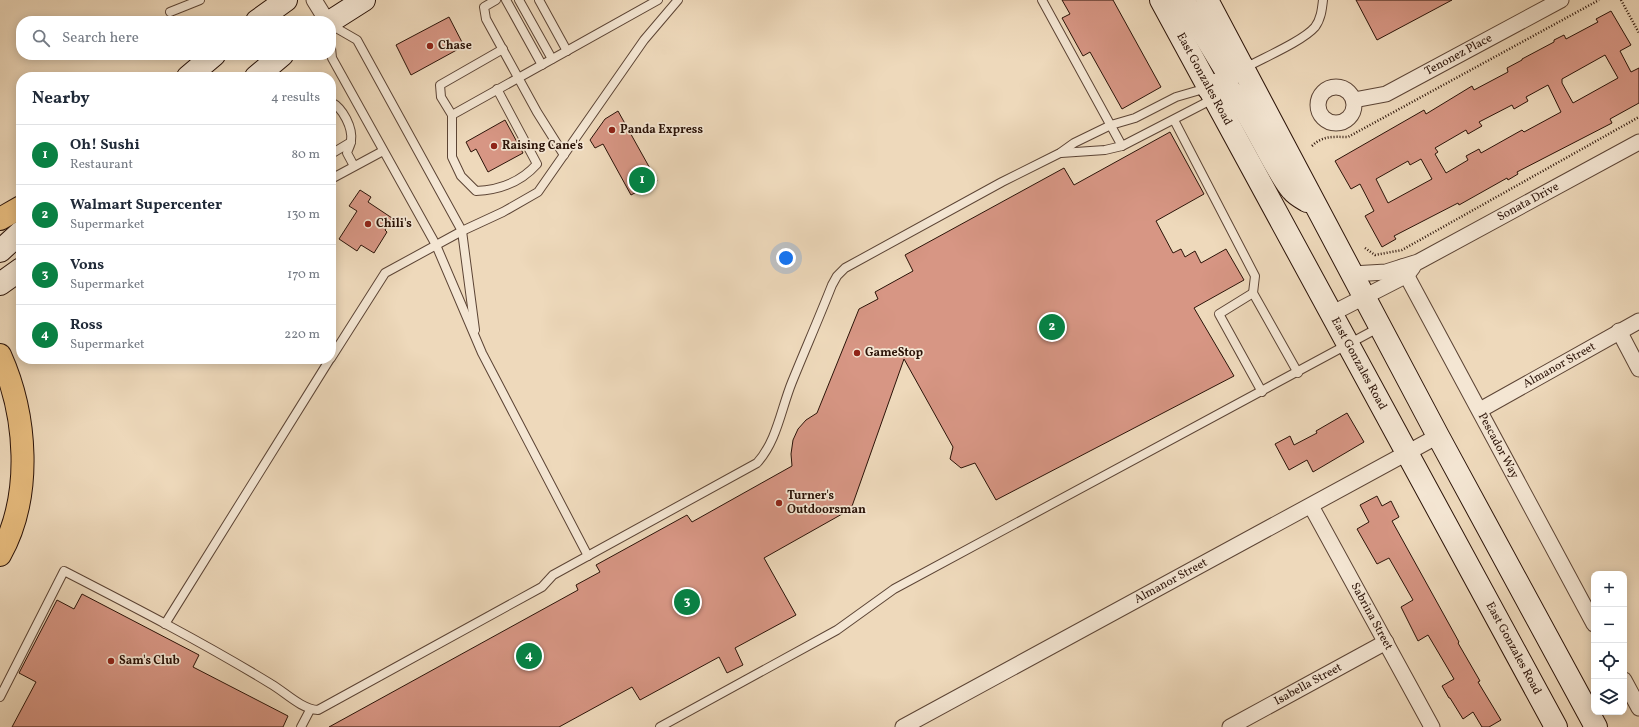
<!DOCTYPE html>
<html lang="en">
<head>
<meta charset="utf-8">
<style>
	:root { --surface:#fff; --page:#f6f6f7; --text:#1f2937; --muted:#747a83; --line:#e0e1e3; --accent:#0b8043 }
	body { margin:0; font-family:Vollkorn,serif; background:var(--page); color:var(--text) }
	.controls { position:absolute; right:12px; bottom:12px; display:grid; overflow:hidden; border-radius:8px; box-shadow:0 2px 10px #0003 }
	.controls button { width:36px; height:36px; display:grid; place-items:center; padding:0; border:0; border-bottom:1px solid var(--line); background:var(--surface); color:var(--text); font:20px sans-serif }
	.you { position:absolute; left:786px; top:258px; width:14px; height:14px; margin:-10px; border:3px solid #fff; border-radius:50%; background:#1a73e8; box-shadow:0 0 0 6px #1a73e833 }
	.badge { display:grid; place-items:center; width:26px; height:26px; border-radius:50%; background:var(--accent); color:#fff; font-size:13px; font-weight:700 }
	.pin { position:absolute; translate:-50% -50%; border:2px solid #fff; box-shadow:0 1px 4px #0006 }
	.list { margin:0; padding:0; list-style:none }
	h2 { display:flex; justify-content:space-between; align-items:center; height:52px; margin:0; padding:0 16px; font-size:17px }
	h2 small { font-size:13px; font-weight:400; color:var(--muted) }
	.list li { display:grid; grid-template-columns:26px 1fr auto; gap:12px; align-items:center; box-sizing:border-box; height:60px; padding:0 16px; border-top:1px solid var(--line) }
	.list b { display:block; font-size:15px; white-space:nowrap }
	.list p { margin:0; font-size:13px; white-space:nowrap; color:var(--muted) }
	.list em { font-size:13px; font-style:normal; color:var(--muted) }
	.icon { flex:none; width:22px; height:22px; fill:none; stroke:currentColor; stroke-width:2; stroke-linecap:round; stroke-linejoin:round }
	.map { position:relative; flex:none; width:1639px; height:727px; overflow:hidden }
	.search { position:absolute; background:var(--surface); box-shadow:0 2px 10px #0003; left:16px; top:16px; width:320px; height:44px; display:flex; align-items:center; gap:10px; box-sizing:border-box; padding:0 14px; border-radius:16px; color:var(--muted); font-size:15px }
	.panel { position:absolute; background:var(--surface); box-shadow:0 2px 10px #0003; left:16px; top:72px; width:320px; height:292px; border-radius:16px }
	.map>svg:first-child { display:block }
	.building { fill:#d79684; stroke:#2b1308; fill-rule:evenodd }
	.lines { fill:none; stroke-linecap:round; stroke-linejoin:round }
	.lane-casing { stroke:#5c4435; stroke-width:10 }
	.street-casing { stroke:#5c4435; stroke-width:17 }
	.secondary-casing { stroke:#2b1308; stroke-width:24 }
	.highway-casing { stroke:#2b1308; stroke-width:24 }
	.path { stroke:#2b1308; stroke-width:2.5; stroke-dasharray:1 2; stroke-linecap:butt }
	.lane { stroke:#f4e6d3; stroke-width:8 }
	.street { stroke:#f4e6d3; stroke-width:15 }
	.secondary { stroke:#f4e6d3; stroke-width:22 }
	.highway { stroke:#e7bc7e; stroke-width:22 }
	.poi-dot { fill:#8f2418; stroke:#f4e6d3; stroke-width:1.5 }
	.labels { text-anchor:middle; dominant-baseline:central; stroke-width:3.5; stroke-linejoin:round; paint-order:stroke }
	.poi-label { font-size:12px; font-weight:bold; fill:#2b1308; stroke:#f4e6d3; text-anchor:start }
	.street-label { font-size:12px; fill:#2b1308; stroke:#f4e6d3 }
</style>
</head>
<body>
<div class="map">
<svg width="1639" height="727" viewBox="0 0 1639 727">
	<rect width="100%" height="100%" fill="#eed9bb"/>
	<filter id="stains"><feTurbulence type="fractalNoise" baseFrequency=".005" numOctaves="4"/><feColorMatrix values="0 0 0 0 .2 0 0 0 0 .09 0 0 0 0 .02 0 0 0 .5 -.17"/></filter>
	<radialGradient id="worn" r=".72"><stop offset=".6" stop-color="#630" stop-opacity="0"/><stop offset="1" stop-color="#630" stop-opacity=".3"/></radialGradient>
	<!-- building -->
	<g class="building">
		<polygon points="1062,0 1113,0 1161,87 1122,109 1090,52 1083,56 1062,18 1070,14"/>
		<polygon points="1356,0 1452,0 1377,40"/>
		<path d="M1611 11 1631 45 1620 51 1631 72 1639 68V103L1610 119 1612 123 1517 172 1518 174 1508 180 1507 178 1459 205 1458 203 1394 236 1396 239 1382 247 1365 216 1374 211 1360 184 1351 189 1335 161 1424 110 1426 114 1472 86 1474 90 1508 72 1507 68 1522 60V59L1554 42V40L1564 35 1566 39 1598 22 1596 19ZM1605 55 1618 78 1573 103 1562 83V79ZM1548 85 1561 112 1524 132 1522 130 1481 153 1479 149 1466 156 1468 160 1446 173 1435 154 1438 152 1435 148 1466 130 1468 134 1482 126 1479 122 1512 105 1514 109 1528 101 1526 97ZM1421 159 1432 179 1388 203 1376 179 1408 161 1410 165Z"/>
		<polygon points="449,17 464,46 411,75 396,45"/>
		<polygon points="618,111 657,181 631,195 603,144 595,148 590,140 605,119"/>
		<polygon points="505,120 523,153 488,172 476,149 471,152 466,142"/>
		<polygon points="1170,132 1204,194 1156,221 1173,253 1181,249 1185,257 1195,251 1201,263 1226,249 1244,280 1194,308 1234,376 996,500 975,463 961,468 950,459 953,447 904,359 851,509 764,558 796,615 735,648 743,665 727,673 719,657 640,700 632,687 559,727 329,727 578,590 576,585 600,572 596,565 687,515 692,522 792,466 791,454 793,440 798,429 806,420 817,413 859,309 878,299 875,292 913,271 905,255 1064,168 1074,185"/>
		<polygon points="360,190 371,197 368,202 392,218 385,230 387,232 374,253 361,245 357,251 339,239 357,211 349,206"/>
		<polygon points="1347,413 1364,442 1313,472 1307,460 1289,470 1275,444 1290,436 1294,445 1317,433 1316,431"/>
		<polygon points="1377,496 1382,506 1391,501 1399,517 1392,521 1459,642 1458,643 1480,681 1478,682 1501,720 1489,727 1482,727 1473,712 1463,719 1450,698 1449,698 1442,686 1454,679 1428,635 1418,641 1401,607 1413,600 1389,558 1377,564 1357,529 1369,522 1360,505"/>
		<polygon points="82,594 199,655 193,667 288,716 283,727 12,727 36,682 19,673 57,600 74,609"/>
	</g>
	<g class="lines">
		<!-- lane casing -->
		<g class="lane-casing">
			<g id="lane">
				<polyline points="496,0 484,7 486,19 537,112 564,155"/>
				<polyline points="506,0 542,65"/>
				<polyline points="519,0 552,59"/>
				<polyline points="539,0 567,51"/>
				<polyline points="1042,0 1122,146"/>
				<polyline points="170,12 200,0"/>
				<polyline points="331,25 357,40 462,231 475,330"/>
				<polyline points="331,48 332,58 436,245 482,353 588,556"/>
				<path d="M1245 68C1263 58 1303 41 1315 27 1321 19 1322 9 1323 0"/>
				<path d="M497 89 537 164C521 182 499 190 476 191L461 176 452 157V115L441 97 440 85 503 49"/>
				<path d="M331 102C343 108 353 128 351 141 351 145 348 149 347 153L354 166"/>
				<polyline points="452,115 658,0"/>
				<polyline points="1174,120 1255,276 1253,293 1298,373"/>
				<polyline points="1061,153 1105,150 1122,146 1213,99"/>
				<polyline points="331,154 351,142"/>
				<polyline points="331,179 383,151"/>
				<polyline points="1253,293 1219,314 1262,392"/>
				<polyline points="331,358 385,273 462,231 503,212 538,192 644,40 678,0"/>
				<polyline points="165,624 330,359"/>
				<path d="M0 697 64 571C134 607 204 643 271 684 285 692 301 709 318 710L542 587 553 575 757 463C777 441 781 409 792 382 805 350 819 318 832 285L837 276 845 268 1002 182 1060 153 1074 143 1111 125 1135 118 1176 97 1207 88"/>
				<polyline points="301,727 310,710"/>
				<polyline points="660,727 837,630 894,589 1380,327"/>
			</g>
		</g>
		<!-- street casing -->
		<g class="street-casing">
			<g id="street">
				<polyline points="314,0 327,21"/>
				<circle cx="1336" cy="105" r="18"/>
				<path id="s1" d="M1354 100 1386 94 1561 0"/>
				<path id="s2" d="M1402 267 1594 624"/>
				<path id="s3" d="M1352 274 1386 272 1418 262 1639 142"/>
				<polyline points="1331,314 1407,275 1413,267"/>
				<polyline points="1619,331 1639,369"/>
				<path id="s4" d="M1480 410 1639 321"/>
				<path id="s5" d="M1311 506 1432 727"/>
				<polyline points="1624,680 1639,708"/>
				<path id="s6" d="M903 727 1438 436"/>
				<path id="s7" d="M1230 727 1386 642"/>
			</g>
		</g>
		<!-- secondary casing -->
		<g class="secondary-casing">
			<g id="secondary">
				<path id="s8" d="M1161 0 1556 727"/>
				<polyline points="1183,0 1225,69 1233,73 1244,68"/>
				<polyline points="1207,0 1438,436 1596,727"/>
				<polyline points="257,21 286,0"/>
				<polyline points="331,21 364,0"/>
				<polyline points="188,77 214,55"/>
				<polyline points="256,77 282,55"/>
				<path d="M1208 88C1213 86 1218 83 1223 85 1244 94 1273 169 1292 190 1296 195 1302 198 1307 201"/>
				<polyline points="0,251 21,232"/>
				<polyline points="0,284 21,269"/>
			</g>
		</g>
		<!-- highway casing -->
		<g class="highway-casing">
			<g id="highway">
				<polyline points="0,219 21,207"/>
				<path d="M0 355C27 415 33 496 0 555"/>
			</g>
		</g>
		<!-- path -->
		<g class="path">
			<polyline points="1621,0 1639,33"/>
			<path d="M1312 146C1323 135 1334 137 1348 137L1599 0"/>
			<polyline points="1365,248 1375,255 1402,250 1639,117"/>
		</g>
		<!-- lane -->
		<use href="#lane" class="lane"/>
		<!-- street -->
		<use href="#street" class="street"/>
		<!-- secondary -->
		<use href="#secondary" class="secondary"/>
		<!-- highway -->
		<use href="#highway" class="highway"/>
	</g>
	<!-- markers -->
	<g class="poi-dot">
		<circle cx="430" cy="46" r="4"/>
		<circle cx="612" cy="130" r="4"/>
		<circle cx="494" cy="146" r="4"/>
		<circle cx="368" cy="224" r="4"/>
		<circle cx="857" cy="353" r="4"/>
		<circle cx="779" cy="503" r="4"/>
		<circle cx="111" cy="661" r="4"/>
	</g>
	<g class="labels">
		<!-- poi labels -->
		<g class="poi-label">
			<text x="438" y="46">Chase</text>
			<text x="620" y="130">Panda Express</text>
			<text x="502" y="146">Raising Cane's</text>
			<text x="376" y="224">Chili's</text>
			<text x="865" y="353">GameStop</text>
			<text x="787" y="496">Turner's<tspan x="787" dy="14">Outdoorsman</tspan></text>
			<text x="119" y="661">Sam's Club</text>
		</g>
		<!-- street labels -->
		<g class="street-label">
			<text stroke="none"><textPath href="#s1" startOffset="115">Tenonez Place</textPath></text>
			<text stroke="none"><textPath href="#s8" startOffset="90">East Gonzales Road</textPath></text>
			<text stroke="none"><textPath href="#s3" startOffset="193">Sonata Drive</textPath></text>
			<text stroke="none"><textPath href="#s8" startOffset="414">East Gonzales Road</textPath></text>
			<text stroke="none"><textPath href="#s4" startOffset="91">Almanor Street</textPath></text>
			<text stroke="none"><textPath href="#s2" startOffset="203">Pescador Way</textPath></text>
			<text stroke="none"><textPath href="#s6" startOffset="305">Almanor Street</textPath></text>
			<text stroke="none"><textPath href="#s5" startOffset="126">Sabrina Street</textPath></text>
			<text stroke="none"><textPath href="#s8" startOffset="738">East Gonzales Road</textPath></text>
			<text stroke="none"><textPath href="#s7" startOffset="89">Isabella Street</textPath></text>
		</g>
	</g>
	<rect width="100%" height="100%" filter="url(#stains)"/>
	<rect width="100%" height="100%" fill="url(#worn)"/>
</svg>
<div class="controls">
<button>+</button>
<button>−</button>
<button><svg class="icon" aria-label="locate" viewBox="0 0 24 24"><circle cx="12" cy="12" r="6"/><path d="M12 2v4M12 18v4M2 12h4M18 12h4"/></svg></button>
<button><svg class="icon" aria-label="layers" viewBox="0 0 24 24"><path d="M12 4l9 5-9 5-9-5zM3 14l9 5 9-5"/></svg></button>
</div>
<div class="you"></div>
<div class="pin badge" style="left:642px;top:180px">1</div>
<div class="pin badge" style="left:1052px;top:327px">2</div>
<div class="pin badge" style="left:687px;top:602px">3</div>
<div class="pin badge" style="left:529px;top:656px">4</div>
<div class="search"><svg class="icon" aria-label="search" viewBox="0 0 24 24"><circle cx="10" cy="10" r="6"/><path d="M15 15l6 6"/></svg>Search here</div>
<section class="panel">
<h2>Nearby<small>4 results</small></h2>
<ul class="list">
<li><span class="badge">1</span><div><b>Oh! Sushi</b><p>Restaurant</p></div><em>80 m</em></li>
<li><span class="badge">2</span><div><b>Walmart Supercenter</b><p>Supermarket</p></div><em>130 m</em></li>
<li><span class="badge">3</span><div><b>Vons</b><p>Supermarket</p></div><em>170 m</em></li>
<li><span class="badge">4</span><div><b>Ross</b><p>Supermarket</p></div><em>220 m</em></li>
</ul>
</section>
</div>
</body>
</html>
